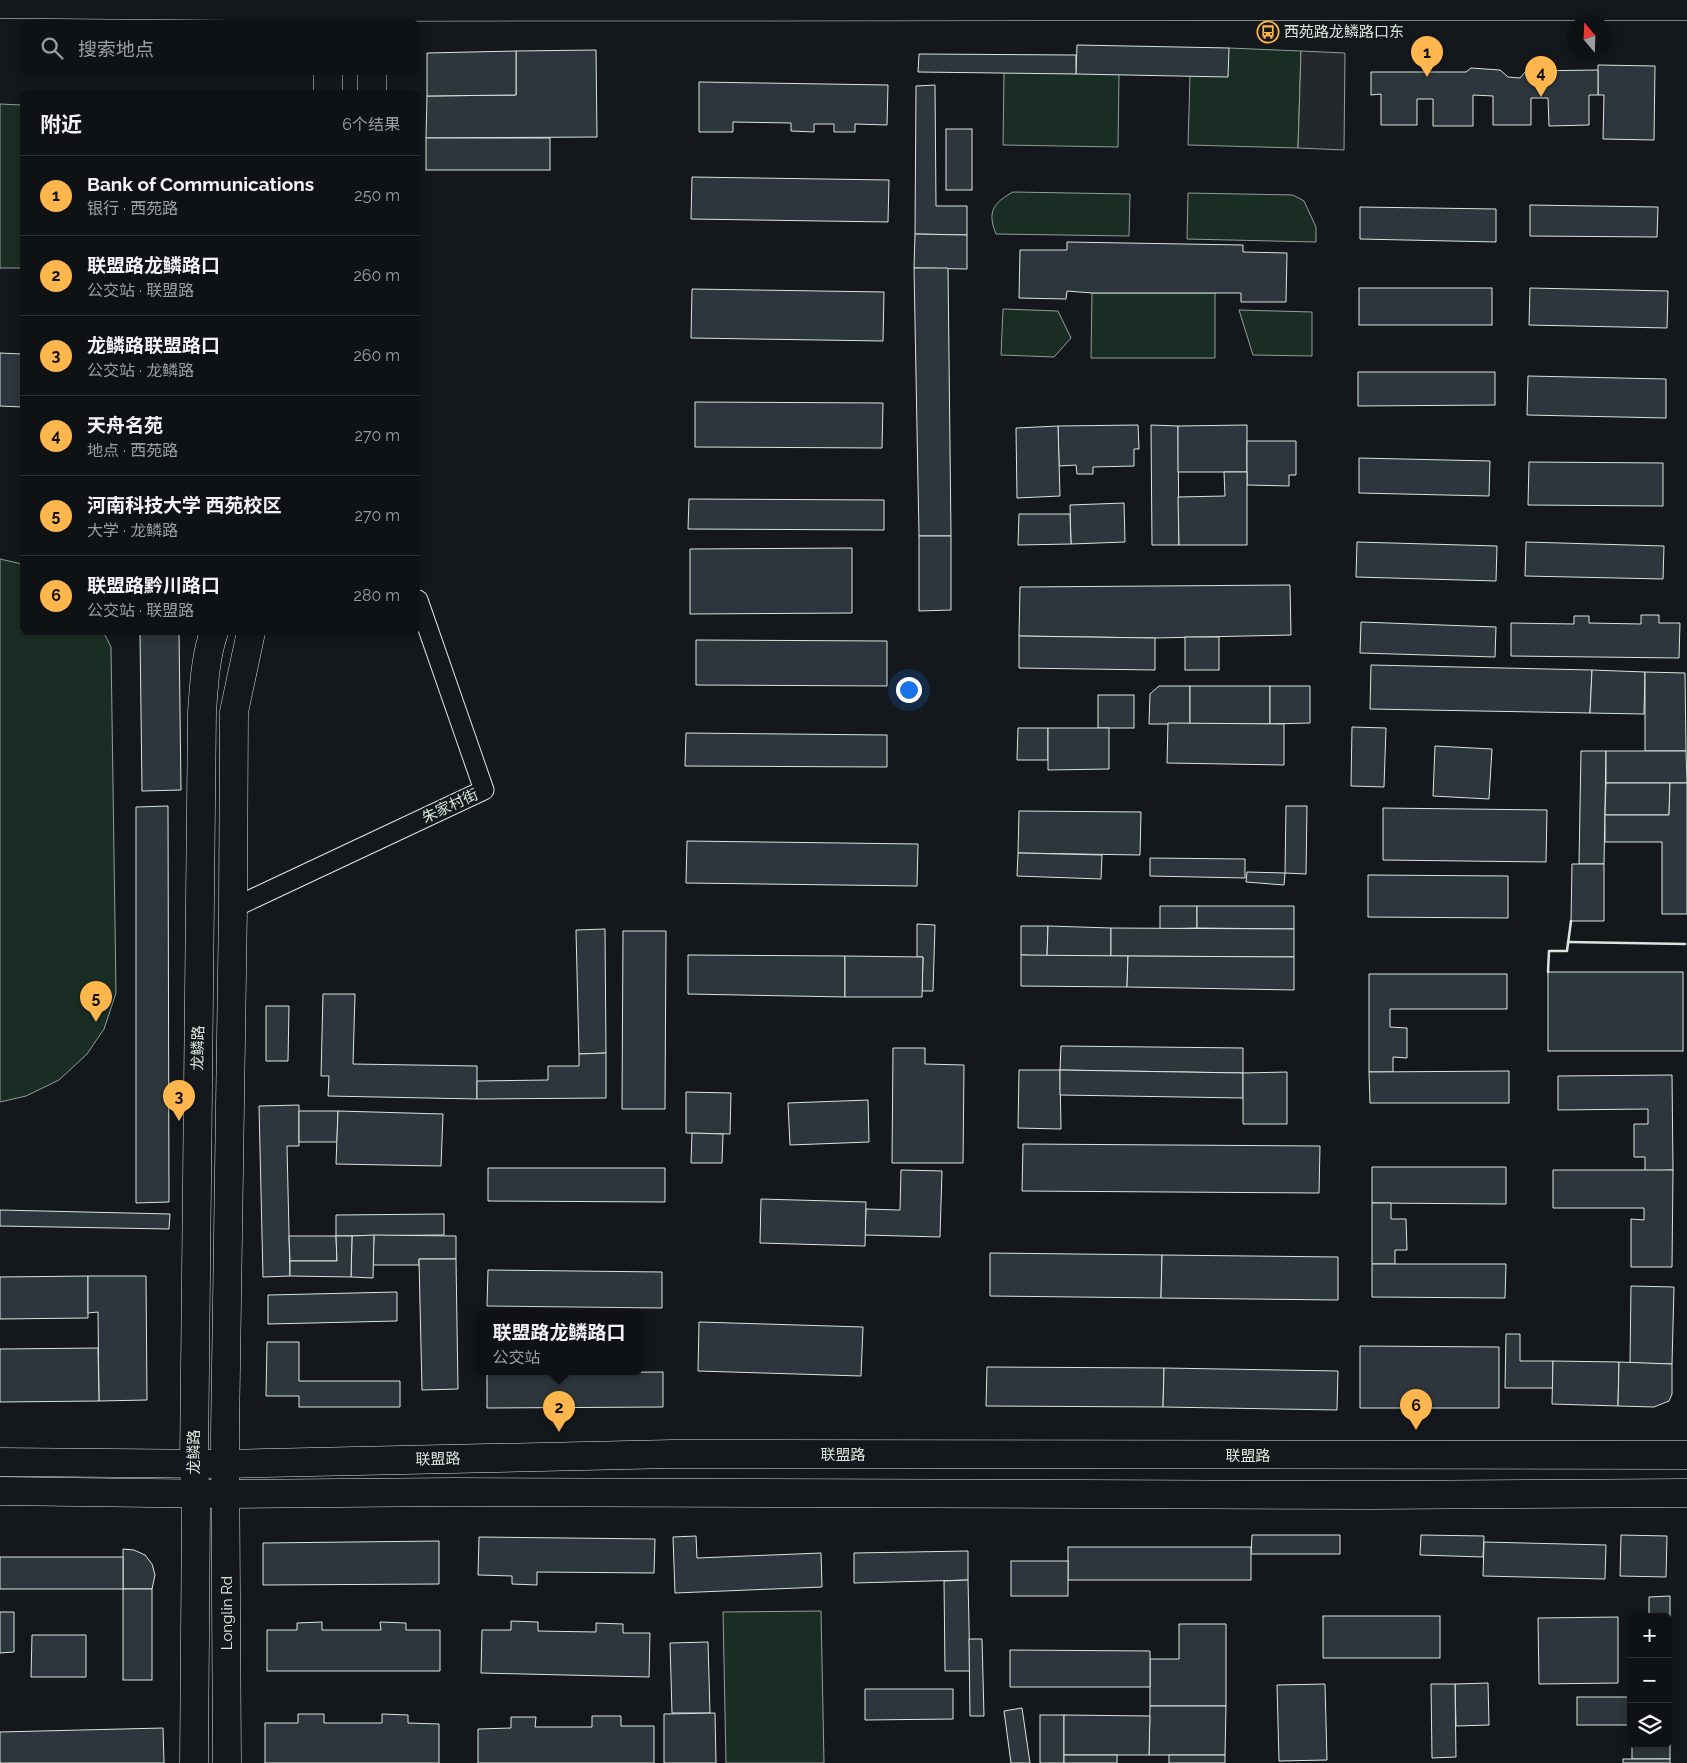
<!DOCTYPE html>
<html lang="zh">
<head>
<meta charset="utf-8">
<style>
	:root { --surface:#0f1215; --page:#181b1e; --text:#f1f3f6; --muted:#9b9ea0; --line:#2f3234; --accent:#ffb74d }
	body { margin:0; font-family:Raleway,"Noto Sans SC",sans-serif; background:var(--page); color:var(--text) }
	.controls { position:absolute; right:15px; bottom:15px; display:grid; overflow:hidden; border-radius:8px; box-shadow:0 2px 8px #0003 }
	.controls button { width:45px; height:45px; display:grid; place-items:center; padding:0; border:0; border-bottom:1px solid var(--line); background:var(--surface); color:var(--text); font:25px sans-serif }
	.compass { position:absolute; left:1567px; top:15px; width:45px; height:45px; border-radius:50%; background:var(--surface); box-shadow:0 2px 8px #0003; rotate:341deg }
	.you { position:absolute; left:908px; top:689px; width:18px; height:18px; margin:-12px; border:4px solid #fff; border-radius:50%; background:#1a73e8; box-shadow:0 0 0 8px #1a73e833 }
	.badge { display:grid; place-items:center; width:32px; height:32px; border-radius:50%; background:var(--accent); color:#111; font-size:16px; font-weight:700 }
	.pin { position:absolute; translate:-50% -41px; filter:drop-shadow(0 1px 2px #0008) }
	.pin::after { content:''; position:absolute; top:26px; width:18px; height:15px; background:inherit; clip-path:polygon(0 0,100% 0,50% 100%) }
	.popup { position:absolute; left:475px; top:1310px; width:168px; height:65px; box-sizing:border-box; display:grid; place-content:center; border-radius:8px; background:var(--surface); filter:drop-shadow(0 1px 4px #0005); font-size:16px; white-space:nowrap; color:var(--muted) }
	.popup b { font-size:19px; color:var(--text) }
	.popup::after { content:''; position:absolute; left:50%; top:100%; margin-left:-10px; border:10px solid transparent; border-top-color:var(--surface) }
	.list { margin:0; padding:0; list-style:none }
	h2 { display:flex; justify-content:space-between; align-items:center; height:65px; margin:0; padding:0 20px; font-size:21px }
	h2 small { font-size:16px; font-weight:400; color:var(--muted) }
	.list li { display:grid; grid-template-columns:32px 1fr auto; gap:15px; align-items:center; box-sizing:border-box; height:80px; padding:0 20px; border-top:1px solid var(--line) }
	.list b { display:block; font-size:19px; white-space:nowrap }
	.list p { margin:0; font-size:16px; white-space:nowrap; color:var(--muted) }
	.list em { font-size:16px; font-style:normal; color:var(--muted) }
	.icon { flex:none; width:28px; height:28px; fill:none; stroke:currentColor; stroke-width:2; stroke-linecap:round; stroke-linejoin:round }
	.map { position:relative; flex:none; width:1687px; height:1763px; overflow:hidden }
	.search { position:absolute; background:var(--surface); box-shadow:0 2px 8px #0003; left:20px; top:20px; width:400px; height:55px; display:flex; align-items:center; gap:12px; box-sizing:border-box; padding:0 18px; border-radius:8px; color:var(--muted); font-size:19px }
	.panel { position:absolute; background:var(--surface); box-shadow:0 2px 8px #0003; left:20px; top:90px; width:400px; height:545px; border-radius:8px }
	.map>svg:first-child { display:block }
	.green { fill:#1a2d24; stroke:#939e99 }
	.parking { fill:#24282b; stroke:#939e99 }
	.building { fill:#2c363c; stroke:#d8e6dc }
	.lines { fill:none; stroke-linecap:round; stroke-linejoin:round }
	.minor-casing { stroke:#d8e6dc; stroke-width:21 }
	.secondary-casing { stroke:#d8e6dc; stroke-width:29 }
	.primary-casing { stroke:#d8e6dc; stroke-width:29 }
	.minor { stroke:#14181c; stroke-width:19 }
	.secondary { stroke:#14181c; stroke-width:28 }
	.primary { stroke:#14181c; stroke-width:28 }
	.wall { stroke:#d8e6dc; stroke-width:2.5 }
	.labels { text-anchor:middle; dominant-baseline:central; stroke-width:4; stroke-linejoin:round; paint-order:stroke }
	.poi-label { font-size:15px; fill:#d8e6dc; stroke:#14181c; text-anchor:start }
	.street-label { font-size:15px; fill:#d8e6dc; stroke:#14181c }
</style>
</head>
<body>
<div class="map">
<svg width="1687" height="1763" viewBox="0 0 1687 1763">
	<rect width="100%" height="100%" fill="#14181c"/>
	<!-- green -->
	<g class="green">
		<polygon points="1229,48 1301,51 1298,148 1188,145 1190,75"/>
		<polygon points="1004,72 1119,74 1118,147 1003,145"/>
		<polygon points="0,104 22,105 22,268 0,268"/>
		<path d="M1013 192 1130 194 1129 236 996 234C987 212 993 203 1013 192Z"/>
		<polygon points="1188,193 1293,195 1304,201 1316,227 1316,242 1187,239"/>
		<polygon points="1092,293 1215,293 1215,358 1091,358"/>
		<polygon points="1003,309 1058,311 1071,338 1054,357 1001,355"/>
		<polygon points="1239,310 1312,312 1312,356 1253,355"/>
		<polygon points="0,559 22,564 22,632 104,633 111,647 116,993 104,1029 87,1054 59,1080 26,1096 0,1102"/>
		<polygon points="821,1611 824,1763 726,1763 723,1612"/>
	</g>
	<!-- parking -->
	<polygon class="parking" points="1301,51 1345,53 1344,150 1298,148"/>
	<!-- building -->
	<g class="building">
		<polygon points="1077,45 1229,48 1228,77 1076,74"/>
		<polygon points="596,50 597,137 426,138 427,96 516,95 516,51"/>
		<polygon points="516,51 516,95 427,96 427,53"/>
		<polygon points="919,54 1076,55 1076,74 918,72"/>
		<polygon points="1598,65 1655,66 1654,140 1603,139 1604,95 1598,95"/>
		<polygon points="1471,68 1500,70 1508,77 1520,78 1526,71 1598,70 1598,95 1589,95 1589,125 1549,126 1548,98 1531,98 1531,125 1493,125 1493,96 1473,95 1473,126 1433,126 1433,99 1417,99 1417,125 1381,125 1381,94 1371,95 1371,72 1466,72"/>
		<polygon points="699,82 888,85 887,125 855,124 855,132 834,132 834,124 814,124 814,132 791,131 791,123 733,122 733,132 699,132"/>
		<polygon points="935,85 936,206 967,206 967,235 915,234 916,86"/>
		<rect x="946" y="129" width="26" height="61"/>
		<rect x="426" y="138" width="124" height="32"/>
		<polygon points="692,177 889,180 888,222 691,219"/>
		<polygon points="1530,205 1658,207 1657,237 1530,236"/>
		<polygon points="1360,207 1496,209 1496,242 1360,239"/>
		<polygon points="915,234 967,235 967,269 914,268"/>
		<polygon points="1067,242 1243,245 1243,252 1287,253 1286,302 1241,302 1241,293 1092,293 1067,291 1066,299 1019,298 1020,250 1067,250"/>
		<polygon points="914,268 948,268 951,536 919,536"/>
		<rect x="1359" y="288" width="133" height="37"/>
		<polygon points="1530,288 1668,291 1667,328 1529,325"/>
		<polygon points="692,289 884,292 883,341 691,338"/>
		<polygon points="0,353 22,354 22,407 0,406"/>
		<polygon points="1358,372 1495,372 1495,405 1358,406"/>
		<polygon points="1528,376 1666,379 1666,418 1527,415"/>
		<polygon points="695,402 883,403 882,448 695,447"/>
		<polygon points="1138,425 1139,449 1134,449 1134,466 1093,467 1093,474 1077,474 1076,465 1059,466 1058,426"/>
		<polygon points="1151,425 1178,426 1179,545 1152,545"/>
		<polygon points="1247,425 1247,472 1178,472 1178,426"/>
		<polygon points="1058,426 1060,496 1017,498 1016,428"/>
		<polygon points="1247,441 1296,441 1296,475 1289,475 1289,486 1247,485"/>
		<polygon points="1359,458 1490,461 1489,496 1359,493"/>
		<polygon points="1529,462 1663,463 1663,506 1528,505"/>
		<polygon points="1224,472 1247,472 1247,545 1179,545 1178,497 1225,496"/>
		<polygon points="689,499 884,500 884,530 688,529"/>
		<polygon points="1124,503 1125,542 1071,544 1070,505"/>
		<polygon points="1019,514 1070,514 1071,544 1018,545"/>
		<polygon points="919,536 951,536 951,610 919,611"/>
		<polygon points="1357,542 1497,546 1496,581 1356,577"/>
		<polygon points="1526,542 1664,546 1663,579 1525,576"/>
		<polygon points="852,548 852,613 690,614 690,549"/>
		<polygon points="1290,585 1291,635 1155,638 1019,636 1020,587"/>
		<polygon points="1641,615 1659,615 1659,623 1680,623 1679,658 1511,656 1511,623 1574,624 1574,616 1589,616 1589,623 1641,624"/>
		<polygon points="1361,622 1496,627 1495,657 1360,653"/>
		<polygon points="140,632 179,632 181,790 142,791"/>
		<polygon points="1019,636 1155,638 1155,670 1019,668"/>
		<rect x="1185" y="637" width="34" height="33"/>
		<polygon points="696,640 887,641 887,686 696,685"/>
		<polygon points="1371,665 1592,670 1590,713 1370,709"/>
		<polygon points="1592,670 1645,672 1644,714 1590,713"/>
		<polygon points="1645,672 1685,673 1686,751 1645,751"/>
		<polygon points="1159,686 1190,686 1190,724 1149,724 1150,694"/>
		<rect x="1190" y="686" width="80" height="38"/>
		<polygon points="1270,686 1310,686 1310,723 1270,724"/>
		<rect x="1098" y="695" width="36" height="33"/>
		<polygon points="1168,723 1284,724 1284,765 1167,763"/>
		<polygon points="1352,727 1386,728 1384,787 1351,786"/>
		<polygon points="1018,728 1048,728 1048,760 1017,760"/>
		<polygon points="1048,728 1109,728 1109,769 1048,770"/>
		<polygon points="686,733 887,735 887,767 685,766"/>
		<polygon points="1435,746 1492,749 1489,799 1433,796"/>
		<polygon points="1581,751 1606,751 1604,864 1579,864"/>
		<polygon points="1606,751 1686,751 1687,783 1606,783"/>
		<polygon points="1606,783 1670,783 1669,815 1605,815"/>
		<polygon points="1670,783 1687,783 1687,914 1662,914 1662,842 1605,842 1605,815 1669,815"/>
		<polygon points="168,806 169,1202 136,1203 136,807"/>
		<polygon points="1286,806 1307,806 1306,874 1285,873"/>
		<polygon points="1383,808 1547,810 1546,862 1383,860"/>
		<polygon points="1019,811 1141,812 1140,855 1018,853"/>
		<polygon points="687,841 918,844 917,886 686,883"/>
		<polygon points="1018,853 1102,855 1101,879 1017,876"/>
		<polygon points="1150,858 1245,859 1245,878 1150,876"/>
		<polygon points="1572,864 1604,864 1604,921 1571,921"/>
		<polygon points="1247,872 1285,873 1284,885 1246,882"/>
		<polygon points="1368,875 1508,876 1508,918 1368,917"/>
		<polygon points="1160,906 1197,906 1197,928 1160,929"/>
		<polygon points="1197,906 1294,906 1294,929 1197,928"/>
		<polygon points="917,924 935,925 933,991 922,991 923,957 917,957"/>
		<polygon points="1021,926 1048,926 1047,956 1021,955"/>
		<polygon points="1048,926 1111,928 1111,956 1047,956"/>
		<polygon points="1111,928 1294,929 1294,957 1111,956"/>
		<polygon points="605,929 606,1053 579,1054 576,930"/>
		<polygon points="623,931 666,931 665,1109 622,1109"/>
		<polygon points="688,955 845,956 845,997 688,994"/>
		<polygon points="1021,955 1128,956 1127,987 1021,986"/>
		<polygon points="845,956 923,957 922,997 845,997"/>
		<polygon points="1128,956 1294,957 1294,990 1127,987"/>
		<rect x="1548" y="972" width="135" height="79"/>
		<polygon points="1369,974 1507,974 1507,1009 1390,1009 1390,1027 1407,1028 1407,1058 1393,1057 1393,1072 1369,1072"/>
		<polygon points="323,994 355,994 353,1064 477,1066 477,1099 328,1096 329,1076 321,1076"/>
		<polygon points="266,1006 289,1006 288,1061 266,1061"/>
		<polygon points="1061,1046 1243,1048 1243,1073 1060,1070"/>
		<polygon points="893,1048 925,1048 925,1064 964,1065 963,1163 892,1163"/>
		<polygon points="606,1053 606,1098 477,1099 477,1081 548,1080 548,1066 579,1066 579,1054"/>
		<polygon points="1019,1070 1060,1070 1061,1129 1018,1128"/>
		<polygon points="1060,1070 1243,1073 1243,1098 1060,1095"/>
		<polygon points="1509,1071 1509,1103 1370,1103 1369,1072"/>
		<polygon points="1287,1072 1287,1124 1243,1124 1243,1073"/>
		<polygon points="1672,1075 1673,1170 1645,1171 1645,1157 1634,1157 1634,1124 1648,1124 1648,1109 1558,1110 1558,1076"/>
		<polygon points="686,1092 731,1093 730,1134 686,1133"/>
		<polygon points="868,1100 869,1142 790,1145 788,1103"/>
		<polygon points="299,1105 299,1146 287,1146 290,1276 263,1277 259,1106"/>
		<polygon points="299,1111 338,1111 337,1142 299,1142"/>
		<polygon points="338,1111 443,1114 441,1166 336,1164"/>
		<polygon points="692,1133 723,1134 722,1163 691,1163"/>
		<polygon points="1023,1144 1320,1146 1319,1193 1022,1191"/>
		<polygon points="1372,1167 1506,1167 1506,1204 1372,1203"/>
		<polygon points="488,1168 665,1168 665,1202 488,1201"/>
		<polygon points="901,1170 942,1171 940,1237 865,1235 866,1209 900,1210"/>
		<polygon points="1553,1170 1673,1170 1672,1267 1631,1267 1631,1219 1644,1220 1644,1208 1553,1208"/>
		<polygon points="761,1199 866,1202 865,1246 760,1243"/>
		<polygon points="1372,1203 1391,1203 1391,1219 1406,1219 1407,1250 1395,1250 1395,1264 1372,1264"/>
		<polygon points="0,1210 170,1214 169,1229 0,1226"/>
		<polygon points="444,1214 444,1235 336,1236 336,1215"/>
		<polygon points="374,1235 456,1236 456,1259 419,1259 419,1265 373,1265"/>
		<polygon points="374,1235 373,1278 351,1277 352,1236"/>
		<polygon points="289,1236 336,1236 337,1261 290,1261"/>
		<polygon points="336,1236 352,1236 351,1277 290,1276 290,1261 337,1261"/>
		<polygon points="990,1253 1162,1255 1161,1298 990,1296"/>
		<polygon points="1162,1255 1338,1257 1338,1300 1161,1298"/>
		<polygon points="419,1259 456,1259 458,1389 422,1390"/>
		<polygon points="1372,1264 1506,1264 1505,1298 1372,1297"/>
		<polygon points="488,1270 662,1272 662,1308 487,1306"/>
		<polygon points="88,1276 88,1318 0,1319 0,1277"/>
		<polygon points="88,1276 146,1276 147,1400 99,1401 98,1312 88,1313"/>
		<polygon points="1631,1286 1674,1287 1672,1364 1630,1363"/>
		<polygon points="397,1292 397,1321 268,1324 268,1295"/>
		<polygon points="699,1322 863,1327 861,1376 698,1371"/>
		<polygon points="1506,1334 1520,1334 1520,1361 1553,1361 1553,1388 1505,1388"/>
		<polygon points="267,1342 299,1342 299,1381 400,1381 400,1407 299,1407 299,1396 266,1396"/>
		<polygon points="1360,1346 1499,1347 1499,1408 1360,1408"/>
		<polygon points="98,1348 99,1401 0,1402 0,1349"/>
		<polygon points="1553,1361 1619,1362 1618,1406 1552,1404"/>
		<polygon points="1619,1362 1672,1364 1672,1394 1669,1401 1654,1407 1618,1406"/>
		<polygon points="987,1367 1164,1368 1163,1407 986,1406"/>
		<polygon points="1164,1368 1338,1371 1337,1410 1163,1407"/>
		<polygon points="663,1372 663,1407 487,1408 487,1373"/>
		<polygon points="1252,1535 1340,1535 1340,1554 1251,1554"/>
		<polygon points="1421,1535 1484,1536 1483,1557 1420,1555"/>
		<polygon points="1621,1535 1667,1536 1666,1577 1620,1576"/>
		<polygon points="696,1536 697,1558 821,1553 822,1587 675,1593 673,1537"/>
		<polygon points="479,1537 655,1539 654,1573 537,1572 537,1585 512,1584 512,1576 478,1575"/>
		<polygon points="439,1541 439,1584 263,1585 263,1543"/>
		<polygon points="1484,1542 1606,1545 1605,1579 1483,1576"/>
		<rect x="1068" y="1547" width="183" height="33"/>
		<polygon points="123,1549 134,1550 145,1555 152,1564 155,1575 152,1589 123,1589"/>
		<polygon points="968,1551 968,1580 854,1583 854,1553"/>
		<rect x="0" y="1557" width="123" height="32"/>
		<rect x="1011" y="1561" width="57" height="35"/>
		<polygon points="968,1580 970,1671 945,1671 944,1581"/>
		<rect x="123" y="1589" width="29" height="91"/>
		<polygon points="1670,1596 1670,1701 1668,1701 1668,1617 1638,1617 1638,1615 1649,1615 1649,1597"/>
		<polygon points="0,1612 14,1612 14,1652 0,1653"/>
		<rect x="1323" y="1616" width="117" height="42"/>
		<polygon points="1618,1617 1618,1683 1539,1684 1538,1618"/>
		<polygon points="511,1621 538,1622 538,1631 596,1632 596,1623 623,1624 623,1633 650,1633 649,1677 481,1673 482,1630 511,1630"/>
		<polygon points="322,1622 322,1630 381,1630 380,1622 406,1623 406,1630 440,1630 440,1671 267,1671 267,1630 297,1630 297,1623"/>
		<polygon points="1179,1624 1226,1624 1226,1706 1150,1706 1150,1659 1179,1659"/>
		<polygon points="32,1635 86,1635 86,1677 31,1677"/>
		<polygon points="969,1639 982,1639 984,1716 970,1716"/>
		<polygon points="708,1642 710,1713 672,1713 670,1643"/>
		<polygon points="1010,1650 1150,1651 1150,1687 1010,1687"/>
		<polygon points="1488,1683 1489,1725 1456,1726 1455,1684"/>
		<polygon points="1325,1684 1327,1760 1279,1761 1277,1685"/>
		<polygon points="1431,1684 1455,1684 1456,1757 1432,1758"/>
		<polygon points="865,1689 953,1689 953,1719 865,1720"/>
		<rect x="1577" y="1697" width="54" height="28"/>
		<polygon points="1668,1701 1670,1701 1670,1759 1632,1759 1632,1744 1668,1744"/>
		<polygon points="1150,1706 1226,1706 1225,1755 1149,1755"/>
		<polygon points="1022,1708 1030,1763 1011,1763 1004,1711"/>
		<polygon points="715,1713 716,1763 664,1763 664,1714"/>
		<polygon points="298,1714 324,1714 324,1723 382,1723 382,1714 408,1715 408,1723 439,1724 439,1763 265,1763 265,1723 298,1723"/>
		<rect x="1040" y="1715" width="24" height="48"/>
		<polygon points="1064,1715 1150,1716 1149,1755 1064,1755"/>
		<polygon points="592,1716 621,1716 621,1726 654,1726 654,1763 478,1763 478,1729 511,1728 511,1717 536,1717 535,1727 592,1727"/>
		<polygon points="163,1728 164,1763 0,1763 0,1732"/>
		<rect x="1064" y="1755" width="53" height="8"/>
		<rect x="1169" y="1755" width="56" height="8"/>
		<rect x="1623" y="1759" width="47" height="4"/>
	</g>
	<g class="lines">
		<!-- minor casing -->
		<g class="minor-casing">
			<polyline id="minor" points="233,908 484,790 418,600"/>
		</g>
		<!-- secondary casing -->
		<g class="secondary-casing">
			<g id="secondary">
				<polyline points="328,92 328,72"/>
				<polyline points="372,92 372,72"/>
				<polyline points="0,1462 225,1464 672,1454 1687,1455"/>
				<polyline points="0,1491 225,1494 454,1492 1371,1495 1687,1493"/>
				<path d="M194 1763 196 1508 194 1463 202 712C204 686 205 658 214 632"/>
				<polyline points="227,1763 225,1433 233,908 234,712 251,632"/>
			</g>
		</g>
		<!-- primary casing -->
		<g class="primary-casing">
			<polyline id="primary" points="0,4 328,7 1687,6"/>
		</g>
		<!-- minor -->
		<use href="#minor" class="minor"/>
		<!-- secondary -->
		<use href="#secondary" class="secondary"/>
		<!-- primary -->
		<use href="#primary" class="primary"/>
		<!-- wall -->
		<g class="wall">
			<polyline points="1568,942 1685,944"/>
			<polyline points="1548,972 1549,951 1567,951 1571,921"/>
		</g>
	</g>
	<!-- icons -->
	<defs>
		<g id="bus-ring" transform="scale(1.125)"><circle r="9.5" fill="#14181c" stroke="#ffb74d" stroke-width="1.5"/><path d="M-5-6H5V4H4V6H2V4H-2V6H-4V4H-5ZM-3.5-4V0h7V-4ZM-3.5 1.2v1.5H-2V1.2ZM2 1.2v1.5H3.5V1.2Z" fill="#ffb74d"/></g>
	</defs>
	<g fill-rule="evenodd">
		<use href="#bus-ring" x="1268" y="32"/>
	</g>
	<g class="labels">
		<!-- poi labels -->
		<g class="poi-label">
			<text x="1284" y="32">西苑路龙鳞路口东</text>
		</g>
		<!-- street labels -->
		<g class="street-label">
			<text transform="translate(450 806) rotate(-25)">朱家村街</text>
			<text transform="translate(198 1048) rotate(-89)">龙鳞路</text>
			<text transform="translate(194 1452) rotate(-90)">龙鳞路</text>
			<text x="843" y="1455">联盟路</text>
			<text x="1248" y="1456">联盟路</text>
			<text transform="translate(438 1459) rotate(-1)">联盟路</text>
			<text transform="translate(227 1613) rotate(-90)">Longlin Rd</text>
		</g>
	</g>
</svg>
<div class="controls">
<button>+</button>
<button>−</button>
<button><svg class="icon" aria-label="layers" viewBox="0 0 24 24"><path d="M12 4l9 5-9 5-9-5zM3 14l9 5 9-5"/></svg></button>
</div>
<svg class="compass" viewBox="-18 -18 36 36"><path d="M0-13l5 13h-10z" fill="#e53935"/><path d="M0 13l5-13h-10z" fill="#9b9ea0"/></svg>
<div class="you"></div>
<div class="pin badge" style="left:1427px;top:77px">1</div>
<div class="pin badge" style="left:559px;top:1432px">2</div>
<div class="popup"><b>联盟路龙鳞路口</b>公交站</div>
<div class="pin badge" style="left:179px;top:1121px">3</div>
<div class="pin badge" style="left:1541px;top:97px">4</div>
<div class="pin badge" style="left:96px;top:1022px">5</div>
<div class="pin badge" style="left:1416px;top:1430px">6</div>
<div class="search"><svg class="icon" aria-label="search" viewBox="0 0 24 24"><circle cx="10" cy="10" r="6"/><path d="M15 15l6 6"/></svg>搜索地点</div>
<section class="panel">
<h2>附近<small>6个结果</small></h2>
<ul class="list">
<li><span class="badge">1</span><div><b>Bank of Communications</b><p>银行 · 西苑路</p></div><em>250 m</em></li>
<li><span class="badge">2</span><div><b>联盟路龙鳞路口</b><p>公交站 · 联盟路</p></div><em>260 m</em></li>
<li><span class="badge">3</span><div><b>龙鳞路联盟路口</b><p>公交站 · 龙鳞路</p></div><em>260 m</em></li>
<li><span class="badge">4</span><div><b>天舟名苑</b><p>地点 · 西苑路</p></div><em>270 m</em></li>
<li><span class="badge">5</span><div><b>河南科技大学 西苑校区</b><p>大学 · 龙鳞路</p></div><em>270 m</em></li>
<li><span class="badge">6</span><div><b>联盟路黔川路口</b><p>公交站 · 联盟路</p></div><em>280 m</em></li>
</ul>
</section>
</div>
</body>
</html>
